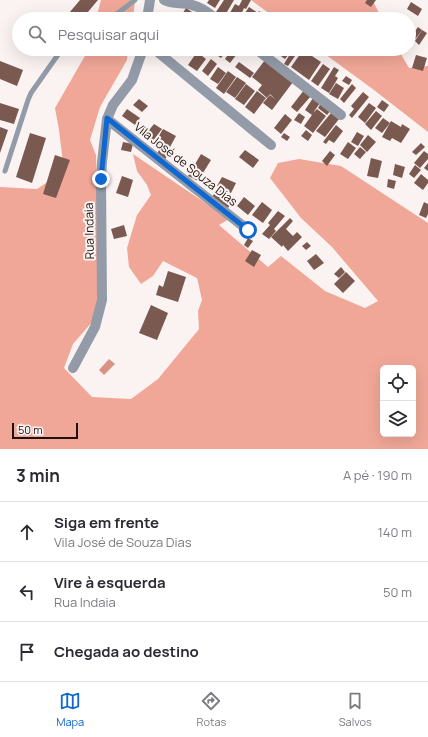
<!DOCTYPE html>
<html lang="pt">
<head>
<meta charset="utf-8">
<style>
	:root { --surface:#fff; --page:#f7f7f7; --text:#2b2b33; --muted:#7c7c81; --line:#e1e1e2; --accent:#0f67d1 }
	body { margin:0; font-family:Manrope,sans-serif; background:var(--page); color:var(--text) }
	.controls { position:absolute; right:12px; bottom:12px; display:grid; overflow:hidden; border-radius:6px; box-shadow:0 4px 16px #0002 }
	.controls button { width:36px; height:36px; display:grid; place-items:center; padding:0; border:0; border-bottom:1px solid var(--line); background:var(--surface); color:var(--text); font:20px sans-serif }
	.scale { position:absolute; left:12px; bottom:10px; width:66px; box-sizing:border-box; padding-left:4px; border:2px solid #1f110f; border-top:0; font-size:11px; line-height:14px; white-space:nowrap; color:#1f110f; -webkit-text-stroke:3px #fbf3f1; paint-order:stroke }
	.stop { position:absolute; width:12px; height:12px; margin:-9px; border:3px solid #0f67d1; border-radius:50%; background:#fff }
	.stop.end { background:#0f67d1; border-color:#fff; box-shadow:0 1px 4px #0008 }
	.list { margin:0; padding:0; list-style:none }
	h2 { display:flex; justify-content:space-between; align-items:center; height:52px; margin:0; padding:0 16px; font-size:17px }
	h2 small { font-size:13px; font-weight:400; color:var(--muted) }
	.list li { display:grid; grid-template-columns:26px 1fr auto; gap:12px; align-items:center; box-sizing:border-box; height:60px; padding:0 16px; border-top:1px solid var(--line) }
	.list b { display:block; font-size:15px; white-space:nowrap }
	.list p { margin:0; font-size:13px; white-space:nowrap; color:var(--muted) }
	.list em { font-size:13px; font-style:normal; color:var(--muted) }
	.icon { flex:none; width:22px; height:22px; fill:none; stroke:currentColor; stroke-width:2; stroke-linecap:round; stroke-linejoin:round }
	.map { position:relative; flex:none; width:428px; height:449px; overflow:hidden }
	.search { position:absolute; background:var(--surface); box-shadow:0 4px 16px #0002; left:12px; right:12px; top:12px; height:44px; display:flex; align-items:center; gap:10px; box-sizing:border-box; padding:0 14px; border-radius:22px; color:var(--muted); font-size:15px }
	.sheet { height:232px; background:var(--surface) }
	nav { display:flex; justify-content:space-around; align-items:center; box-sizing:border-box; height:56px; border-top:1px solid var(--line); background:var(--surface); font-size:11px; color:var(--muted) }
	nav a { display:grid; justify-items:center; gap:2px }
	nav .on { color:var(--accent) }
	.map>svg:first-child { display:block }
	.forest { fill:#f0a798; fill-rule:evenodd }
	.water { fill:#d99283 }
	.building { fill:#7a5951 }
	.lines { fill:none; stroke-linecap:round; stroke-linejoin:round }
	.lane { stroke:#929ba7; stroke-width:5 }
	.street { stroke:#929ba7; stroke-width:10 }
	.route { stroke:#0f67d1; stroke-width:5 }
	.labels { text-anchor:middle; dominant-baseline:central; stroke-width:4; stroke-linejoin:round; paint-order:stroke }
	.street-label { font-size:12px; fill:#1f110f; stroke:#fbf3f1 }
</style>
</head>
<body>
<div class="map">
<svg width="428" height="449" viewBox="0 0 428 449">
	<rect width="100%" height="100%" fill="#fbf3f1"/>
	<!-- forest -->
	<g class="forest">
		<polygon points="101,0 135,0 133,19 96,19"/>
		<polygon points="251,0 367,0 374,3 382,19 277,19"/>
		<path d="M88 49H128L127 60 100 107 90 140 96 155 100 305 93 321 73 344 64 368 92 397 131 399 158 379 199 329 198 311 202 300 197 278 163 261 153 276 141 284 129 267 127 248 137 215 151 195 147 185 137 171 133 154 229 219 219 225 268 267 281 256 325 291 365 308 378 301 332 247 301 218 270 178 278 163 299 159 341 166 428 223V449H0V187L37 189 64 171 59 130 55 108 86 54ZM383 368H413V434H383Z"/>
		<polygon points="318,49 398,49 409,68 428,66 428,132 374,90"/>
	</g>
	<!-- water -->
	<polygon class="water" points="109,359 115,364 104,375 99,370"/>
	<!-- building -->
	<g class="building">
		<polygon points="80,0 98,0 82,19 64,19"/>
		<polygon points="209,0 220,0 215,8 207,3"/>
		<polygon points="224,0 234,0 224,17 216,12"/>
		<polygon points="242,0 251,0 246,9 244,8 239,19 227,18 235,4 239,6"/>
		<polygon points="367,0 376,0 371,7 365,3"/>
		<polygon points="411,2 422,9 418,16 407,9"/>
		<polygon points="249,7 258,13 259,11 267,16 265,19 241,19"/>
		<polygon points="186,8 195,14 192,19 179,19"/>
		<polygon points="197,13 205,19 193,19"/>
		<polygon points="418,27 422,30 414,41 410,38"/>
		<polygon points="422,30 427,33 419,45 415,41"/>
		<polygon points="171,49 183,49 178,56 170,51"/>
		<polygon points="204,49 214,49 210,54"/>
		<polygon points="218,49 228,49 221,58 215,54"/>
		<polygon points="232,49 240,50 230,63 225,59"/>
		<polygon points="276,49 298,49 294,55 291,53 292,50 285,59 274,51"/>
		<polygon points="303,50 321,62 309,80 291,67"/>
		<polygon points="197,52 206,59 197,71 188,65"/>
		<polygon points="290,54 295,56 288,66 284,64"/>
		<polygon points="416,55 427,58 423,71 412,68"/>
		<polygon points="211,59 217,64 208,76 202,71"/>
		<polygon points="265,60 275,68 272,71 275,68 293,82 272,110 263,103 270,95 276,100 270,94 284,77 267,98 258,90 262,85 252,77"/>
		<polygon points="0,61 23,70 17,86 0,79"/>
		<polygon points="239,62 254,73 250,78 235,67"/>
		<polygon points="323,64 330,69 318,86 311,81"/>
		<polygon points="218,67 226,73 218,84 210,79"/>
		<polygon points="334,67 339,70 335,76 338,78 329,93 321,88"/>
		<polygon points="228,71 236,77 224,94 216,88"/>
		<polygon points="346,76 352,80 349,85 342,81"/>
		<polygon points="237,77 246,83 235,98 226,92"/>
		<polygon points="336,83 344,88 338,99 329,94"/>
		<polygon points="246,84 255,91 244,105 235,99"/>
		<polygon points="352,84 356,88 344,103 340,99"/>
		<polygon points="304,90 311,96 297,112 291,107"/>
		<polygon points="257,91 266,98 254,114 245,107"/>
		<polygon points="363,92 369,97 352,118 349,115 354,109 351,106"/>
		<polygon points="313,98 320,103 313,113 317,109 326,116 313,133 304,126 312,115 305,110"/>
		<polygon points="139,99 148,106 142,112 133,105"/>
		<polygon points="382,100 389,105 384,112 377,107"/>
		<polygon points="0,103 19,109 14,124 0,120"/>
		<polygon points="321,103 331,110 327,115 318,108"/>
		<polygon points="369,103 376,108 365,123 358,117"/>
		<polygon points="127,109 140,118 135,125 122,116"/>
		<polygon points="376,111 382,116 371,130 365,124"/>
		<polygon points="299,113 305,117 301,124 294,120"/>
		<polygon points="331,113 339,119 325,137 316,131"/>
		<polygon points="285,114 292,120 281,134 274,128"/>
		<polygon points="383,118 390,123 382,133 375,128"/>
		<polygon points="391,121 401,127 402,124 410,129 401,143 392,138 390,141 382,137"/>
		<polygon points="154,124 162,129 153,141 145,135"/>
		<polygon points="336,125 343,131 334,143 329,140 326,144 323,142"/>
		<polygon points="0,127 8,130 0,153"/>
		<polygon points="163,129 176,136 170,147 167,145 164,149 169,152 165,160 156,156 160,148 154,144"/>
		<polygon points="306,130 312,135 308,141 301,136"/>
		<polygon points="357,132 364,136 358,146 351,142"/>
		<polygon points="30,133 46,138 32,183 16,177"/>
		<polygon points="284,133 290,137 287,141 281,137"/>
		<polygon points="368,135 376,142 367,152 360,145"/>
		<polygon points="123,142 133,144 131,152 121,150"/>
		<polygon points="348,142 356,148 348,159 340,154"/>
		<polygon points="421,143 425,147 416,155 412,152"/>
		<polygon points="360,147 366,152 360,159 354,154"/>
		<polygon points="245,150 259,160 253,168 239,157"/>
		<polygon points="330,151 335,155 327,166 322,161"/>
		<polygon points="424,151 428,154 428,159 420,168 414,163"/>
		<polygon points="201,154 211,160 198,181 188,176"/>
		<polygon points="55,155 70,160 56,198 43,194"/>
		<polygon points="371,158 382,161 378,178 367,176"/>
		<polygon points="428,163 428,171 424,168"/>
		<polygon points="395,164 405,167 402,178 393,175"/>
		<polygon points="415,165 421,170 414,178 409,174"/>
		<polygon points="421,174 428,180 428,183 423,190 414,183"/>
		<polygon points="122,176 133,180 128,197 116,193"/>
		<polygon points="222,177 236,183 231,193 217,186"/>
		<polygon points="388,179 396,181 394,189 387,187"/>
		<polygon points="219,187 234,198 228,208 212,197"/>
		<polygon points="244,197 255,206 248,215 237,206"/>
		<polygon points="262,202 272,210 263,223 252,215"/>
		<polygon points="424,202 428,204 428,214 426,218 419,215"/>
		<polygon points="278,211 285,216 274,229 276,231 269,239 262,234 270,225 268,223"/>
		<polygon points="290,218 293,221 286,229 293,236 297,232 302,237 288,251 283,245 282,247 271,237"/>
		<polygon points="124,225 127,236 114,239 111,229"/>
		<polygon points="248,238 253,241 248,248 244,245"/>
		<polygon points="307,242 311,246 306,250 302,246"/>
		<polygon points="252,250 261,255 254,267 245,261"/>
		<polygon points="316,254 324,263 314,270 307,261"/>
		<polygon points="341,267 345,272 339,278 334,274"/>
		<polygon points="168,271 186,277 178,302 156,295 159,285 163,287"/>
		<polygon points="346,272 355,281 343,293 334,284"/>
		<polygon points="151,305 168,313 157,340 139,333"/>
	</g>
	<g class="lines">
		<!-- lane -->
		<g class="lane">
			<polyline points="110,19 135,0"/>
			<polyline points="5,171 28,100 31,93 62,49"/>
		</g>
		<!-- street -->
		<g class="street">
			<path d="M164 0C173 5 182 2 192 5 201 7 209 13 216 19"/>
			<polyline points="147,19 150,0"/>
			<polyline points="154,49 271,145"/>
			<polyline points="256,49 341,115"/>
			<polyline points="107,119 248,230"/>
			<polyline points="73,368 95,327 102,300 101,179 102,162 107,119 113,105 132,80 143,49"/>
		</g>
	</g>
	<g class="lines">
		<!-- route -->
		<polyline class="route" points="101,179 107,118 248,230"/>
	</g>
	<g class="labels">
		<!-- street labels -->
		<g class="street-label">
			<text transform="translate(186 164) rotate(38)">Vila José de Souza Dias</text>
			<text transform="translate(89 231) rotate(-91)">Rua Indaia</text>
		</g>
	</g>
</svg>
<div class="controls">
<button><svg class="icon" aria-label="locate" viewBox="0 0 24 24"><circle cx="12" cy="12" r="6"/><path d="M12 2v4M12 18v4M2 12h4M18 12h4"/></svg></button>
<button><svg class="icon" aria-label="layers" viewBox="0 0 24 24"><path d="M12 4l9 5-9 5-9-5zM3 14l9 5 9-5"/></svg></button>
</div>
<div class="scale">50 m</div>
<div class="stop" style="left:248px;top:230px"></div>
<div class="stop end" style="left:101px;top:179px"></div>
<div class="search"><svg class="icon" aria-label="search" viewBox="0 0 24 24"><circle cx="10" cy="10" r="6"/><path d="M15 15l6 6"/></svg>Pesquisar aqui</div>
</div>
<section class="sheet">
<h2>3 min<small>A pé · 190 m</small></h2>
<ul class="list">
<li><svg class="icon" aria-label="ahead" viewBox="0 0 24 24"><path d="M12 20V5M6 11l6-6 6 6"/></svg><div><b>Siga em frente</b><p>Vila José de Souza Dias</p></div><em>140 m</em></li>
<li><svg class="icon" aria-label="left" viewBox="0 0 24 24"><path d="M17 20v-9H6M10 6l-5 5 5 5"/></svg><div><b>Vire à esquerda</b><p>Rua Indaia</p></div><em>50 m</em></li>
<li><svg class="icon" aria-label="arrive" viewBox="0 0 24 24"><path d="M6 21V4h12l-3 4 3 4H6"/></svg><div><b>Chegada ao destino</b></div></li>
</ul>
</section>
<nav>
<a class="on"><svg class="icon" aria-label="map" viewBox="0 0 24 24"><path d="M3 6l6-2 6 2 6-2v14l-6 2-6-2-6 2zM9 4v14M15 6v14"/></svg>Mapa</a>
<a><svg class="icon" aria-label="directions" viewBox="0 0 24 24"><path d="M12 3l9 9-9 9-9-9zM9 14v-3h6M13 9l2 2-2 2"/></svg>Rotas</a>
<a><svg class="icon" aria-label="saved" viewBox="0 0 24 24"><path d="M7 4h10v16l-5-4-5 4z"/></svg>Salvos</a>
</nav>
</body>
</html>
